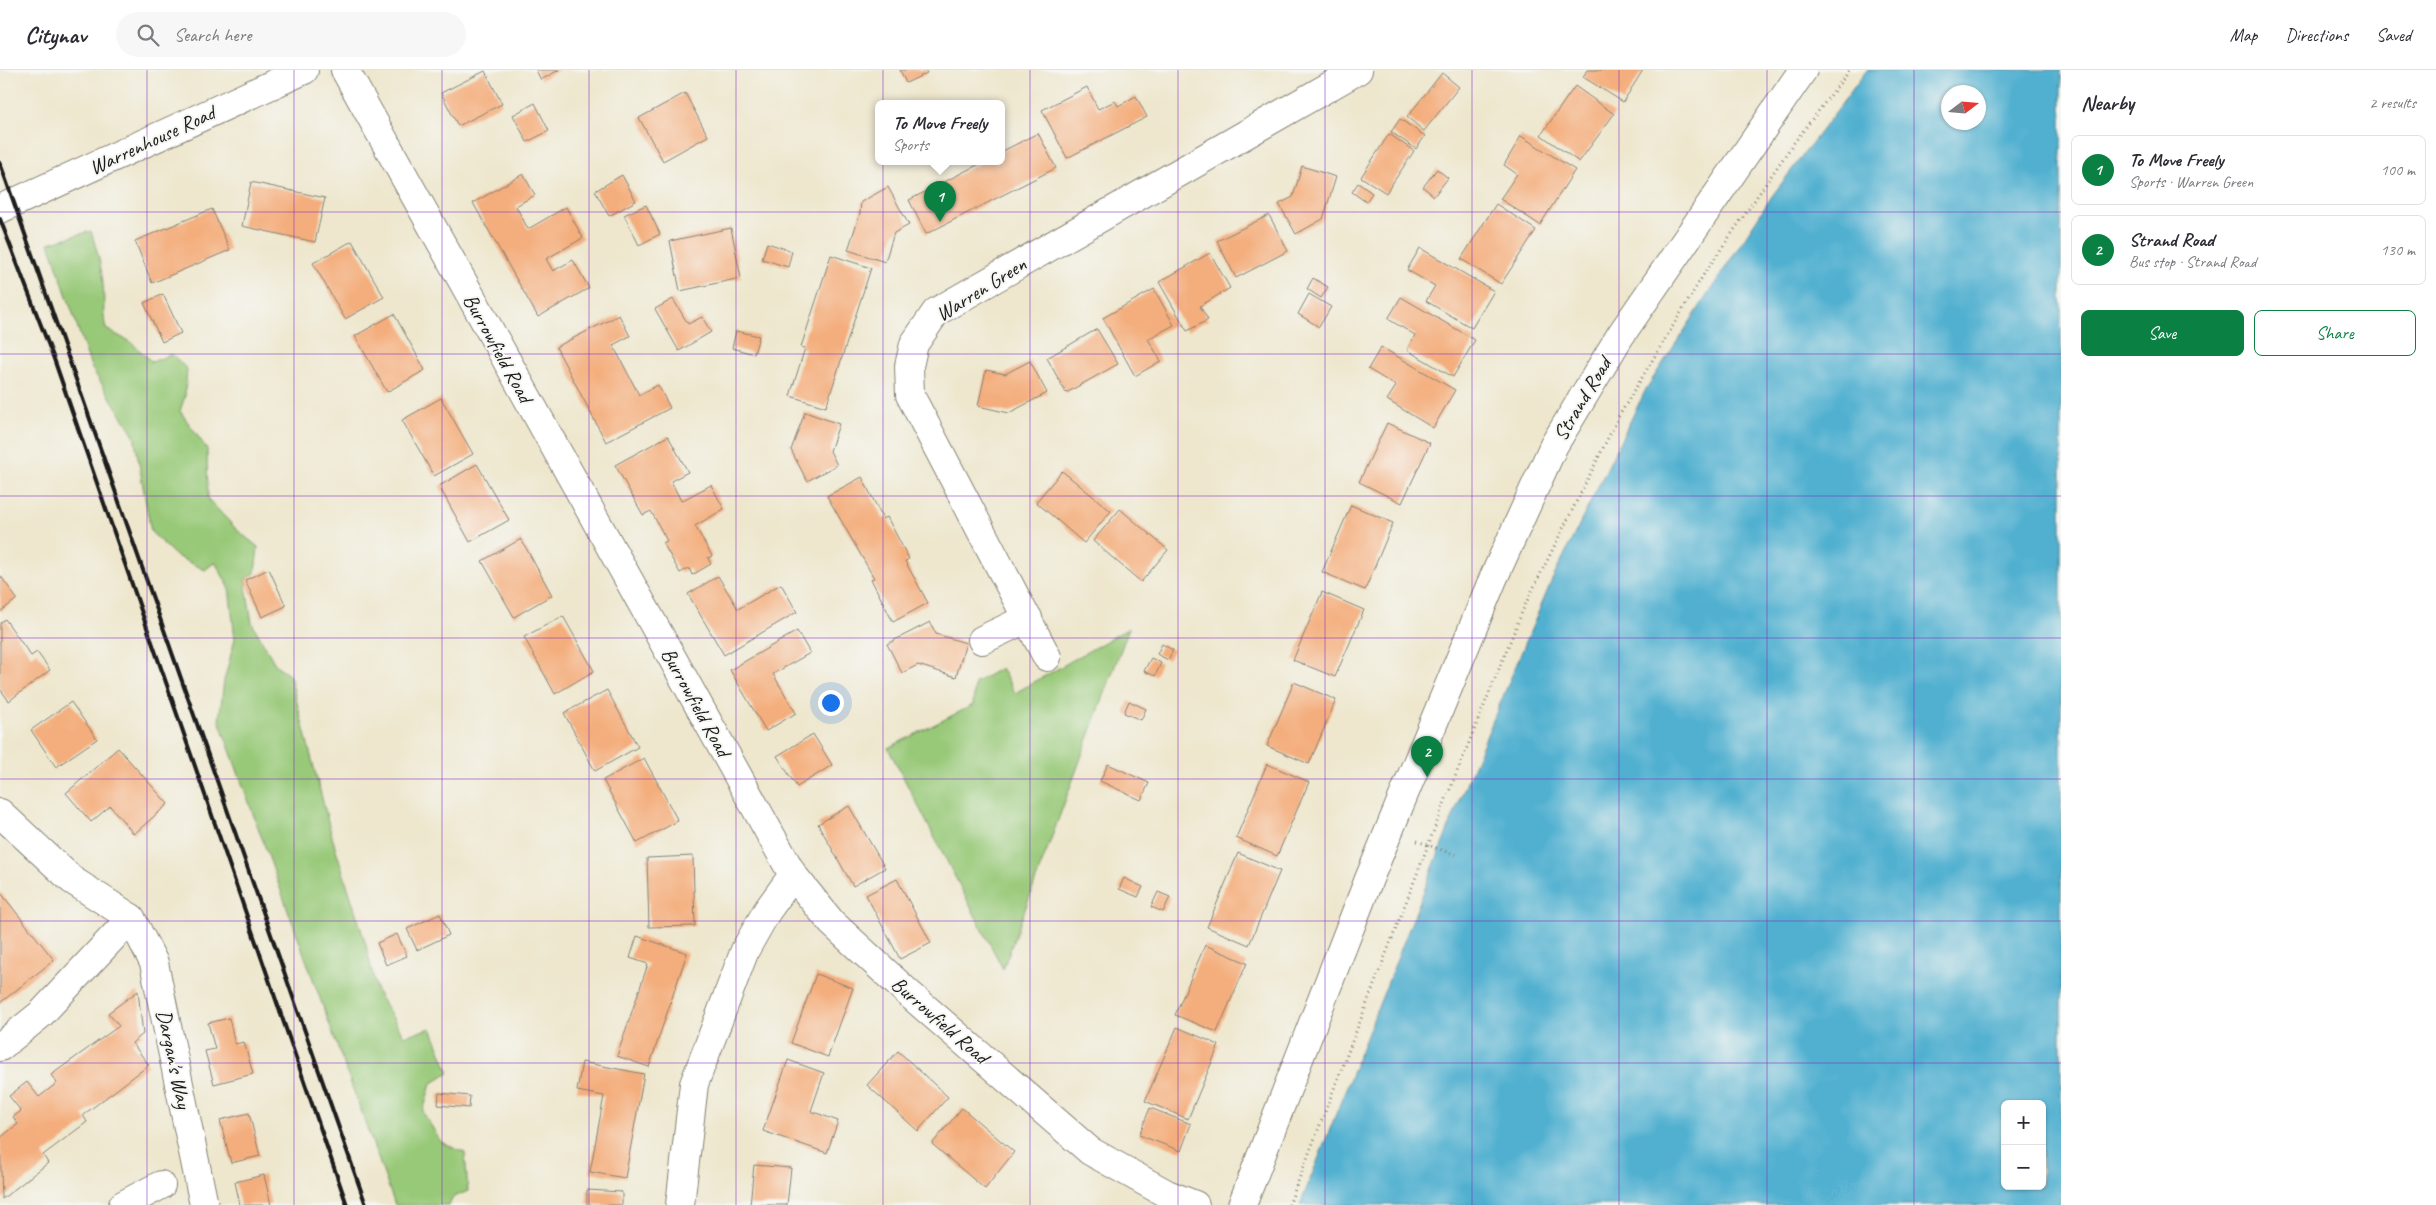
<!DOCTYPE html>
<html lang="en">
<head>
<meta charset="utf-8">
<style>
	:root { --surface:#fff; --page:#f7f7f7; --text:#2b2b33; --muted:#7c7c81; --line:#e1e1e2; --accent:#0b8043 }
	body { margin:0; font-family:Caveat,sans-serif; background:var(--page); color:var(--text) }
	.controls { position:absolute; right:15px; bottom:15px; display:grid; overflow:hidden; border-radius:8px; box-shadow:0 1px 4px #0004 }
	.controls button { width:45px; height:45px; display:grid; place-items:center; padding:0; border:0; border-bottom:1px solid var(--line); background:var(--surface); color:var(--text); font:25px sans-serif }
	.compass { position:absolute; left:1941px; top:15px; width:45px; height:45px; border-radius:50%; background:var(--surface); box-shadow:0 1px 4px #0004; rotate:74deg }
	.you { position:absolute; left:830px; top:632px; width:18px; height:18px; margin:-12px; border:4px solid #fff; border-radius:50%; background:#1a73e8; box-shadow:0 0 0 8px #1a73e833 }
	.badge { display:grid; place-items:center; width:32px; height:32px; border-radius:50%; background:var(--accent); color:#fff; font-size:16px; font-weight:700 }
	.pin { position:absolute; translate:-50% -41px; filter:drop-shadow(0 1px 2px #0008) }
	.pin::after { content:''; position:absolute; top:26px; width:18px; height:15px; background:inherit; clip-path:polygon(0 0,100% 0,50% 100%) }
	.popup { position:absolute; left:875px; top:30px; width:130px; height:65px; box-sizing:border-box; display:grid; place-content:center; border-radius:8px; background:var(--surface); filter:drop-shadow(0 1px 4px #0005); font-size:16px; white-space:nowrap; color:var(--muted) }
	.popup b { font-size:19px; color:var(--text) }
	.popup::after { content:''; position:absolute; left:50%; top:100%; margin-left:-10px; border:10px solid transparent; border-top-color:var(--surface) }
	.list { margin:0; padding:0; list-style:none }
	h2 { display:flex; justify-content:space-between; align-items:center; height:65px; margin:0; padding:0 20px; font-size:21px }
	h2 small { font-size:16px; font-weight:400; color:var(--muted) }
	.list li { display:grid; grid-template-columns:32px 1fr auto; gap:15px; align-items:center; box-sizing:border-box; height:70px; margin:0 10px 10px; padding:0 10px; border:1px solid var(--line); border-radius:8px }
	.list b { display:block; font-size:19px; white-space:nowrap }
	.list p { margin:0; font-size:16px; white-space:nowrap; color:var(--muted) }
	.list em { font-size:16px; font-style:normal; color:var(--muted) }
	.actions { display:flex; gap:10px; padding:15px 20px }
	.actions a { flex:1; padding:11px 0; border:1px solid var(--accent); border-radius:8px; text-align:center; font-size:18px; color:var(--accent) }
	.actions .main { background:var(--accent); color:#fff }
	.icon { flex:none; width:28px; height:28px; fill:none; stroke:currentColor; stroke-width:2; stroke-linecap:round; stroke-linejoin:round }
	.map { position:relative; flex:none; width:2061px; height:1135px; overflow:hidden }
	header { display:flex; align-items:center; gap:30px; box-sizing:border-box; height:70px; padding:0 25px; background:var(--surface); border-bottom:1px solid var(--line) }
	header strong { font-size:24px }
	nav { display:flex; gap:28px; margin-inline-start:auto; font-size:18px }
	.search { width:350px; height:45px; background:var(--page); display:flex; align-items:center; gap:12px; box-sizing:border-box; padding:0 18px; border-radius:28px; color:var(--muted); font-size:19px }
	main { display:flex }
	aside { flex:1; background:var(--surface) }
	.map>svg:first-child { display:block }
	.green { fill:#98c978; stroke:#5a724a }
	.water { fill:#51b0d0; stroke:#366676; fill-rule:evenodd }
	.building { fill:#f4ad7b }
	.lines { fill:none; stroke-linecap:round; stroke-linejoin:round }
	.street-casing { stroke:#858275; stroke-width:30 }
	.secondary-casing { stroke:#858275; stroke-width:30 }
	.path { stroke:#858275; stroke-width:3; stroke-dasharray:1 4; stroke-linecap:butt }
	.street { stroke:#fff; stroke-width:28 }
	.secondary { stroke:#fff; stroke-width:28 }
	.rail { stroke:#1c1c1c; stroke-width:4 }
	.grid { fill:none; stroke:#7b2cbf; stroke-width:1; stroke-opacity:0.55 }
	.labels { text-anchor:middle; dominant-baseline:central; stroke-width:4; stroke-linejoin:round; paint-order:stroke }
	.street-label { font-size:21px; fill:#1c1c1c; stroke:#f6f6f2 }
</style>
</head>
<body>
<header>
<strong>Citynav</strong>
<div class="search"><svg class="icon" aria-label="search" viewBox="0 0 24 24"><circle cx="10" cy="10" r="6"/><path d="M15 15l6 6"/></svg>Search here</div>
<nav><a>Map</a><a>Directions</a><a>Saved</a></nav>
</header>
<main>
<div class="map">
<svg width="2061" height="1135" viewBox="0 0 2061 1135">
	<rect width="100%" height="100%" fill="#f6f6f2"/>
	<filter id="ink" filterUnits="userSpaceOnUse"><feTurbulence type="fractalNoise" baseFrequency=".02" numOctaves="2"/><feDisplacementMap in="SourceGraphic" scale="10" xChannelSelector="R" yChannelSelector="G"/><feConvolveMatrix kernelMatrix="1 2 1 2 8 2 1 2 1" color-interpolation-filters="sRGB"/></filter>
	<filter id="wash" filterUnits="userSpaceOnUse"><feTurbulence type="fractalNoise" baseFrequency=".0096" numOctaves="4" result="noise"/><feDisplacementMap in="SourceGraphic" scale="20" xChannelSelector="R" yChannelSelector="G"/><feGaussianBlur stdDeviation="1.12" result="paint"/><feColorMatrix in="noise" values="0 0 0 0 0 0 0 0 0 0 0 0 0 0 0 0 0 1.4 0 .05"/><feComposite in="paint" operator="in"/></filter>
	<g filter="url(#wash)">
		<rect width="100%" height="100%" fill="#eee7ce"/>
		<!-- green -->
		<g class="green">
			<path d="M91 161C96 178 102 196 103 215 105 230 102 243 106 259L132 273 152 292 172 284 187 299 185 326 180 341 207 379 208 429 237 460 258 477 255 503 245 510 252 553 275 594 290 606 333 770 366 875 377 922 404 966 431 958 449 1002 431 1014 423 1042 441 1072 465 1083 468 1121 452 1128 449 1135H395L219 650 224 611 235 569 229 517 215 492 205 500 176 486 151 462 134 365 91 297 49 173Z"/>
			<polygon points="1129,558 1003,899 888,678 973,635 975,613 1001,598 1015,623"/>
		</g>
		<!-- water -->
		<path class="water" d="M1867 0H2061V1135H1300L1462 724 1551 512 1646 319 1772 126ZM1948 22H1978V52H1948ZM2005 1034H2042V1116H2005Z"/>
		<g id="blocks">
			<!-- building -->
			<g class="building">
				<polygon points="536,0 559,0 541,10"/>
				<polygon points="900,0 925,0 927,3 906,13"/>
				<polygon points="1587,0 1643,0 1623,32 1583,7"/>
				<polygon points="485,1 502,34 458,56 441,23"/>
				<polygon points="1442,3 1459,17 1424,61 1407,47"/>
				<polygon points="1575,16 1614,44 1579,92 1541,65"/>
				<polygon points="1087,17 1098,39 1115,31 1118,36 1136,26 1147,47 1067,88 1042,40"/>
				<polygon points="685,23 708,66 663,91 639,48"/>
				<polygon points="535,33 549,61 527,72 513,45"/>
				<polygon points="1400,49 1425,66 1416,79 1391,62"/>
				<polygon points="1038,63 1056,98 926,164 909,130 985,91 1001,91 1001,82"/>
				<polygon points="1389,64 1414,81 1386,123 1361,107"/>
				<polygon points="1521,66 1575,100 1540,155 1500,129 1517,104 1504,95"/>
				<polygon points="1302,96 1336,107 1323,149 1296,164 1279,134 1293,127"/>
				<polygon points="1437,99 1448,108 1434,126 1423,117"/>
				<polygon points="523,104 535,125 516,136 528,159 566,137 583,168 546,189 553,201 573,190 589,218 538,247 473,133"/>
				<polygon points="622,105 636,131 609,146 595,121"/>
				<polygon points="251,112 325,128 315,172 242,156"/>
				<polygon points="1358,113 1372,123 1366,132 1352,122"/>
				<polygon points="888,117 909,155 894,163 885,192 848,180 860,143 861,132"/>
				<polygon points="1496,134 1536,160 1501,214 1461,189"/>
				<polygon points="646,135 660,164 639,175 624,145"/>
				<polygon points="212,139 230,180 152,213 135,171"/>
				<polygon points="1269,145 1288,181 1236,208 1217,171"/>
				<polygon points="731,158 741,208 680,221 670,171"/>
				<polygon points="352,171 384,227 345,249 313,193"/>
				<polygon points="767,173 792,181 788,197 762,189"/>
				<polygon points="1420,178 1494,221 1472,258 1426,231 1435,216 1407,200"/>
				<polygon points="1210,183 1230,218 1200,236 1208,250 1187,261 1159,212"/>
				<polygon points="831,185 871,198 826,337 790,326 805,278 801,277"/>
				<polygon points="1313,208 1328,217 1321,228 1307,219"/>
				<polygon points="1154,219 1174,255 1148,269 1161,291 1135,306 1103,248"/>
				<polygon points="163,224 181,263 162,272 144,233"/>
				<polygon points="1309,224 1331,237 1319,257 1298,244"/>
				<polygon points="1401,227 1475,270 1453,307 1407,280 1415,265 1388,249"/>
				<polygon points="673,229 688,254 702,247 711,262 679,281 655,239"/>
				<polygon points="394,244 425,300 387,322 355,266"/>
				<polygon points="619,245 630,266 613,275 639,325 658,315 670,338 606,372 556,277"/>
				<polygon points="1097,259 1118,294 1066,323 1047,288"/>
				<polygon points="736,261 759,266 754,284 732,278"/>
				<polygon points="1381,277 1455,320 1433,358 1387,330 1396,316 1368,299"/>
				<polygon points="1030,291 1047,323 1009,343 978,336 986,300 1005,304"/>
				<polygon points="441,328 473,384 434,406 402,350"/>
				<polygon points="805,342 839,354 830,381 837,395 807,411 791,380"/>
				<polygon points="1387,353 1430,373 1402,433 1359,412"/>
				<polygon points="668,366 688,402 671,411 681,431 711,415 724,439 695,456 712,486 708,488 711,494 692,505 689,498 680,503 663,473 667,471 651,441 643,445 615,395"/>
				<polygon points="477,394 509,450 470,472 439,416"/>
				<polygon points="1062,401 1111,441 1084,473 1036,432"/>
				<polygon points="862,407 883,449 887,447 909,489 905,491 928,533 893,552 871,509 874,508 827,426"/>
				<polygon points="1351,435 1393,453 1365,520 1322,502"/>
				<polygon points="1120,439 1168,480 1141,512 1093,471"/>
				<polygon points="521,469 552,525 514,547 482,491"/>
				<polygon points="269,499 286,536 262,547 245,510"/>
				<polygon points="0,505 17,529 0,542"/>
				<polygon points="718,506 738,539 781,514 797,542 724,585 688,524"/>
				<polygon points="1322,522 1364,540 1335,607 1293,590"/>
				<polygon points="563,546 594,601 555,624 524,567"/>
				<polygon points="5,549 31,586 37,582 50,600 9,631 0,619 0,553"/>
				<polygon points="930,552 936,564 966,573 956,607 918,595 902,603 887,574"/>
				<polygon points="797,561 810,583 773,604 796,643 766,661 730,600"/>
				<polygon points="1162,574 1173,580 1168,590 1157,584"/>
				<polygon points="1151,588 1161,593 1155,606 1144,601"/>
				<polygon points="1294,612 1336,630 1309,694 1267,676"/>
				<polygon points="607,620 638,677 595,701 564,643"/>
				<polygon points="1129,631 1146,639 1141,650 1124,643"/>
				<polygon points="71,632 97,669 56,697 31,660"/>
				<polygon points="813,664 832,695 797,717 777,686"/>
				<polygon points="118,678 168,734 134,764 110,736 91,752 66,723"/>
				<polygon points="644,688 678,751 637,773 603,710"/>
				<polygon points="1108,694 1149,713 1141,730 1100,711"/>
				<polygon points="1267,694 1309,712 1277,786 1236,768"/>
				<polygon points="849,736 885,798 853,816 818,754"/>
				<polygon points="1238,783 1280,801 1249,875 1207,857"/>
				<polygon points="693,786 695,856 649,857 647,788"/>
				<polygon points="1124,808 1143,817 1138,827 1119,819"/>
				<polygon points="897,809 931,873 900,889 866,825"/>
				<polygon points="1158,822 1170,827 1163,842 1151,837"/>
				<polygon points="1,823 54,890 0,933 0,824"/>
				<polygon points="440,844 449,865 417,880 407,859"/>
				<polygon points="397,864 407,886 386,895 377,873"/>
				<polygon points="637,866 687,883 649,997 617,986 648,894 630,888"/>
				<polygon points="1205,875 1247,893 1217,962 1175,945"/>
				<polygon points="816,904 853,918 828,987 791,973"/>
				<polygon points="138,921 143,964 132,973 149,995 83,1045 87,1052 43,1085 48,1093 2,1129 0,1068 18,1054 13,1047 21,1041 9,1026 27,1012 39,1027 57,1013 51,1005 119,956 108,943"/>
				<polygon points="229,948 235,974 244,972 253,1004 214,1014 205,981 215,979 208,953"/>
				<polygon points="1177,957 1219,975 1188,1049 1145,1031"/>
				<polygon points="898,981 948,1027 918,1061 867,1015"/>
				<polygon points="788,990 824,1003 811,1041 838,1051 827,1083 763,1061"/>
				<polygon points="582,992 644,1004 625,1108 590,1102 604,1026 577,1021"/>
				<polygon points="439,1023 470,1026 469,1038 438,1035"/>
				<polygon points="962,1038 1014,1082 985,1119 932,1074"/>
				<polygon points="1150,1038 1191,1054 1181,1081 1139,1065"/>
				<polygon points="249,1043 260,1086 231,1093 220,1050"/>
				<polygon points="754,1095 791,1098 787,1135 750,1135"/>
				<polygon points="264,1105 271,1135 240,1135 235,1112"/>
				<polygon points="587,1120 622,1122 622,1135 587,1135"/>
			</g>
		</g>
	</g>
	<g filter="url(#ink)">
		<use href="#blocks" fill-opacity="0" stroke="#858275" stroke-width="1"/>
		<g class="lines">
			<!-- street casing -->
			<g class="street-casing">
				<g id="street">
					<polyline points="345,0 793,805 832,853 907,922 1090,1081 1167,1124 1195,1135"/>
					<polyline points="982,570 1028,548"/>
					<polyline points="1047,587 910,325 909,296 914,274 936,242 1358,0"/>
					<polyline points="0,743 72,810 131,848 154,893 204,1135"/>
					<polyline points="0,977 41,944 131,848"/>
					<polyline points="123,1135 161,1115"/>
					<polyline points="680,1135 694,1014 745,880 767,841 793,805"/>
				</g>
			</g>
			<!-- secondary casing -->
			<g class="secondary-casing">
				<g id="secondary">
					<polyline points="0,139 304,0"/>
					<polyline points="1242,1135 1369,809 1493,509 1554,375 1620,266 1803,0"/>
				</g>
			</g>
			<!-- path -->
			<g class="path">
				<polyline points="1417,771 1456,785"/>
				<polyline points="1289,1135 1444,734 1525,535 1619,346 1704,204 1793,74 1850,0"/>
			</g>
			<!-- street -->
			<use href="#street" class="street"/>
			<!-- secondary -->
			<use href="#secondary" class="secondary"/>
			<!-- rail -->
			<g class="rail">
				<polyline points="0,93 366,1135"/>
				<polyline points="0,149 54,289 347,1135"/>
			</g>
		</g>
	</g>
	<!-- grid -->
	<path class="grid" d="M147 0V1135M294 0V1135M442 0V1135M589 0V1135M736 0V1135M883 0V1135M1030 0V1135M1178 0V1135M1325 0V1135M1472 0V1135M1619 0V1135M1767 0V1135M1914 0V1135M0 142H2061M0 284H2061M0 426H2061M0 568H2061M0 709H2061M0 851H2061M0 993H2061"/>
	<g class="labels">
		<!-- street labels -->
		<g class="street-label">
			<text transform="translate(152 70) rotate(-25)">Warrenhouse Road</text>
			<text transform="translate(981 219) rotate(-32)">Warren Green</text>
			<text transform="translate(498 278) rotate(61)">Burrowfield Road</text>
			<text transform="translate(1582 329) rotate(-59)">Strand Road</text>
			<text transform="translate(696 632) rotate(61)">Burrowfield Road</text>
			<text transform="translate(940 950) rotate(41)">Burrowfield Road</text>
			<text transform="translate(174 989) rotate(78)">Dargan's Way</text>
		</g>
	</g>
</svg>
<div class="controls">
<button>+</button>
<button>−</button>
</div>
<svg class="compass" viewBox="-18 -18 36 36"><path d="M0-13l5 13h-10z" fill="#e53935"/><path d="M0 13l5-13h-10z" fill="#7c7c81"/></svg>
<div class="you"></div>
<div class="pin badge" style="left:940px;top:152px">1</div>
<div class="popup"><b>To Move Freely</b>Sports</div>
<div class="pin badge" style="left:1427px;top:707px">2</div>
</div>
<aside>
<h2>Nearby<small>2 results</small></h2>
<ul class="list">
<li><span class="badge">1</span><div><b>To Move Freely</b><p>Sports · Warren Green</p></div><em>100 m</em></li>
<li><span class="badge">2</span><div><b>Strand Road</b><p>Bus stop · Strand Road</p></div><em>130 m</em></li>
</ul>
<div class="actions"><a class="main">Save</a><a>Share</a></div>
</aside>
</main>
</body>
</html>
